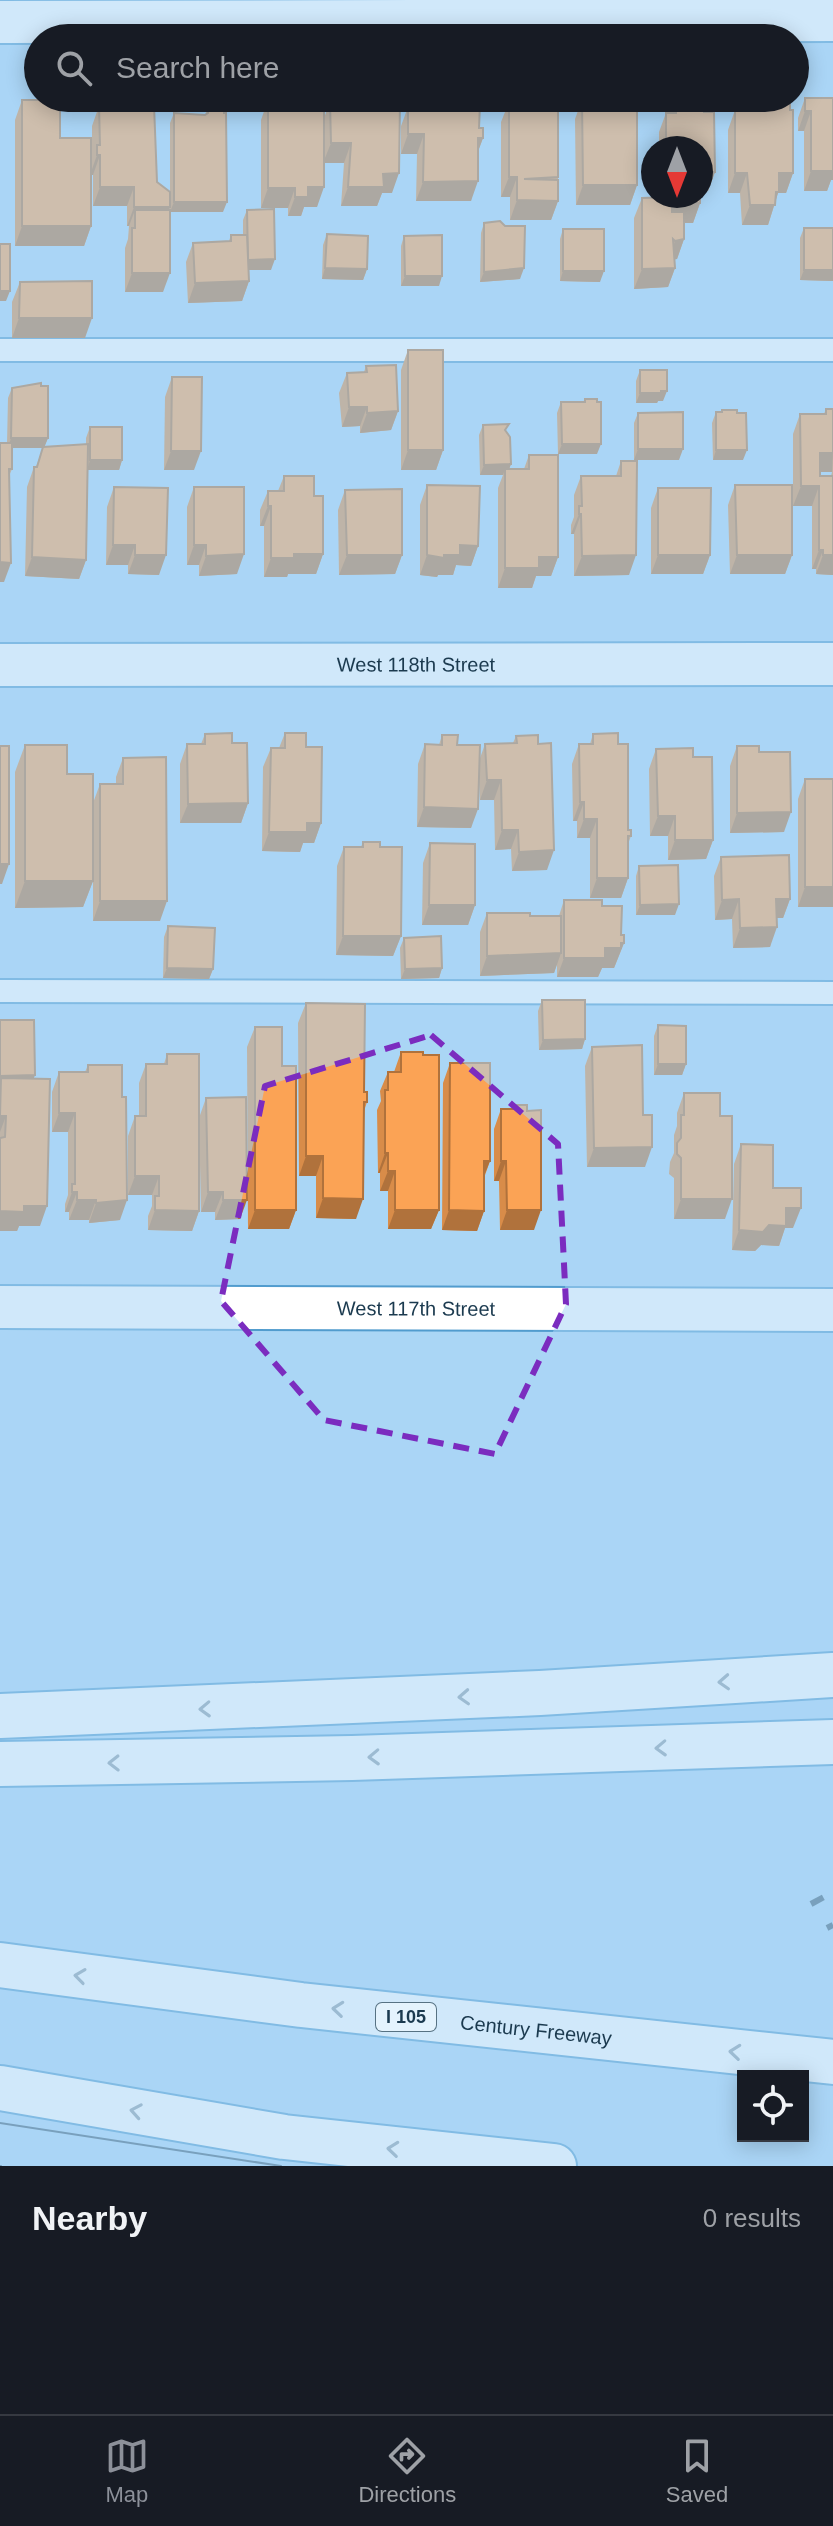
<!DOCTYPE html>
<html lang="en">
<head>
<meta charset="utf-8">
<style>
	:root { --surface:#171b24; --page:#242831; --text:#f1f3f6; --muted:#9ea1a6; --line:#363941; --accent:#8c9099 }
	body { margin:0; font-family:Helvetica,sans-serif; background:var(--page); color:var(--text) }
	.controls { position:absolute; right:24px; bottom:24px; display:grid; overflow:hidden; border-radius:0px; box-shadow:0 4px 20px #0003 }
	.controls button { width:72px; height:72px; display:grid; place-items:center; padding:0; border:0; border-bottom:2px solid var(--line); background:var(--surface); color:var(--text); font:40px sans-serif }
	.compass { position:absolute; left:641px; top:136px; width:72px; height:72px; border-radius:50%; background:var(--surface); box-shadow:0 4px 20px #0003; rotate:180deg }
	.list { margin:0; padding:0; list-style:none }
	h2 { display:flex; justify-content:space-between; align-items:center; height:104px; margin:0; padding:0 32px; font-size:34px }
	h2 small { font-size:26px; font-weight:400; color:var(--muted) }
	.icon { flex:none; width:44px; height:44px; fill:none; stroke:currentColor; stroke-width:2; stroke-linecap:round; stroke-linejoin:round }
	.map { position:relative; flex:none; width:833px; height:2166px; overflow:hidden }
	.search { position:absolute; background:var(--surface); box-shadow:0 4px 20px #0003; left:24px; right:24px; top:24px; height:88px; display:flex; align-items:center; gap:20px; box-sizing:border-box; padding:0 28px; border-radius:44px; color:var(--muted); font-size:30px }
	.sheet { height:248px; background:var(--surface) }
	nav { display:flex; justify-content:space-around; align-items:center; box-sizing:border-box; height:112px; border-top:2px solid var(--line); background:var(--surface); font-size:22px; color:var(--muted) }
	nav a { display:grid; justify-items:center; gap:4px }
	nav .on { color:var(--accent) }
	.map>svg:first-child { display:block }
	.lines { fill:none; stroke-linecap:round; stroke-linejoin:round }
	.lane-casing { stroke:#519cce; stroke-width:26 }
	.street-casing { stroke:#519cce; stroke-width:46 }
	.highway-casing { stroke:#519cce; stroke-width:48 }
	.lane { stroke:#fff; stroke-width:22 }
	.street { stroke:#fff; stroke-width:42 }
	.highway { stroke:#fff; stroke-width:44 }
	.tram { stroke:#3f6179; stroke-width:2 }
	.rail { stroke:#3f6179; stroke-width:6; stroke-dasharray:14 14; stroke-linecap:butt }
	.wall { fill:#d88c49; fill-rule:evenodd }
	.shaded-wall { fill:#b0723c }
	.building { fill:#fba355; stroke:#b0723c; stroke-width:2 }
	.oneway { stroke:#8d9ca7 }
	.marked { fill:none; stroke:#7b2cbf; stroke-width:6; stroke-dasharray:16 10; stroke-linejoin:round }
	.labels { text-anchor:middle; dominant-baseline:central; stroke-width:8; stroke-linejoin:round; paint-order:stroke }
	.shield { fill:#e4f3fd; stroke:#577283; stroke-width:2 }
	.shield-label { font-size:18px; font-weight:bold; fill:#1b3a4f }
	.street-label { font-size:20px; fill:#1b3a4f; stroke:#e4f3fd }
</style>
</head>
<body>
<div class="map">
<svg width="833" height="2166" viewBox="0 0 833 2166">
	<rect width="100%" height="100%" fill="#aad6f5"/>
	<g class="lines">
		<!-- lane casing -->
		<g class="lane-casing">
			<g id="lane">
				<polyline points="0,350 833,350"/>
				<polyline points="0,991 833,993"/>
			</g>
		</g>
		<!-- street casing -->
		<g class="street-casing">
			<g id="street">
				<polyline points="0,22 833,20"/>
				<path id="s1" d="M0 665 833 664"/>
				<path id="s2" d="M0 1307 833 1310"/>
			</g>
		</g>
		<!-- highway casing -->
		<g class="highway-casing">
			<g id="highway">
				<polyline points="0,1716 540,1693 833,1675"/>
				<polyline points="0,1764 352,1758 833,1742"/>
				<path id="s3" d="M0 1965 301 2005 833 2062"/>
				<polyline points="0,2088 284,2137 554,2166"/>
			</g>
		</g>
		<!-- lane -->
		<use href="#lane" class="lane"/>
		<!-- street -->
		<use href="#street" class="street"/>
		<!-- highway -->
		<use href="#highway" class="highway"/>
		<!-- tram -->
		<g class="tram">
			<polyline points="0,2123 281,2166"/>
			<polyline points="0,2166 1,2166"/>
		</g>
		<!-- rail -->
		<g class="rail">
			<polyline points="811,1904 833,1892"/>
			<polyline points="827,1928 833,1925"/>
		</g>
	</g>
	<!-- wall -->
	<g class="wall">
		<polygon points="444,98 478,100 477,104 479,128 483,138 478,151 471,201 416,201 417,154 401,154 401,126 408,107 439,108 440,104 442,104"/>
		<polygon points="513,98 528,98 528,102 558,177 558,201 551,220 510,220 510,197 501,197 501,122 509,102 512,103"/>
		<polygon points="759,98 793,173 786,193 778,193 768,225 742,225 740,193 728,193 728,130 735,110 755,110"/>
		<polygon points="805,98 833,98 833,180 831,180 827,191 804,191 804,131 798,131 798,118"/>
		<polygon points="22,100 60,138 91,160 92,157 92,126 99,106 157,182 170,192 170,123 174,113 205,115 208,108 223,212 170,212 170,207 163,292 125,292 125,248 128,239 129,226 127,226 127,206 93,206 93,175 91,175 91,226 84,246 15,246 15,120"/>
		<polygon points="268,100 324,118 330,102 350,104 392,193 382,193 377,206 341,206 344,163 324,163 317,207 304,207 301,216 288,216 288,208 261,208 261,120"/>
		<polygon points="582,100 637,185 630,205 576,205 575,119"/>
		<polygon points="676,100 704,112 715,172 708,191 701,192 701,148 659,148 659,132 666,113 671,113"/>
		<polygon points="655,196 700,196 700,203 693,223 684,223 684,239 677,259 675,259 675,268 668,287 634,289 634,218 642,198 655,198"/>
		<polygon points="247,210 271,270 248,270 249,281 242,301 188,303 186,262 193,243 229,241 231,235 243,235 243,220"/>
		<polygon points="484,223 520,279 480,282 481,233"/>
		<polygon points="804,228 833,228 833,281 800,280 800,238"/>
		<polygon points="563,229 600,282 560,281 560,239"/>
		<polygon points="327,234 367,269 363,280 322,279 323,245"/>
		<polygon points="404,236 439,286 401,286 401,246"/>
		<polygon points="20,282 85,338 12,338 12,302"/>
		<polygon points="408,350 443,450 436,470 401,470 401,370"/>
		<polygon points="366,366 398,411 391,430 360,433 360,426 342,427 339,393 347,373 364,372"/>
		<polygon points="640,370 663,401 658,401 657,403 636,403 636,381"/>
		<polygon points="172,377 194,470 164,470 165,397"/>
		<polygon points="12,388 48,438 44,447 86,444 86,438 90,427 122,460 119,470 88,470 86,560 79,579 25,576 27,487 34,467 36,467 43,448 12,448 12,469 9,476 4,582 8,398"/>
		<polygon points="585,399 597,454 558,454 557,413 561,402 583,402"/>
		<path d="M826 409H833V575L816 574V569H812V506H793V434L800 414H824ZM820 472H832L831 476H820Z"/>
		<polygon points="716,412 743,460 713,460 712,423"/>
		<polygon points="638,413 679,460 634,460 634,423"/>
		<polygon points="483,425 506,432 511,464 509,469 524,469 529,455 558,557 551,576 536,576 532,588 498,588 498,488 503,475 480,475 479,435"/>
		<polygon points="621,461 629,575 574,576 574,534 571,534 571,525 574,517 574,495 581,476 616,476"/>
		<polygon points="284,476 314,496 323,554 316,574 288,574 287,577 264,577 264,526 260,526 260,510 268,491 278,491"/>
		<polygon points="427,485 478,546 471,566 456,565 453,575 438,575 437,577 420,575 420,505"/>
		<polygon points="735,485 792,555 785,574 730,574 728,505"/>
		<polygon points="114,487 159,575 128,574 128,565 106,565 107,507"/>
		<polygon points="194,487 237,574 199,576 199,565 187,565 187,507"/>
		<polygon points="658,488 710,555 703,574 651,574 651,508"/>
		<polygon points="345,490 402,555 395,574 339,575 338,510"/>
		<polygon points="285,733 306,747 321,823 314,843 303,843 300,852 262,851 263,767 271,748 279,748"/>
		<polygon points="205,734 232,743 248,803 241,823 180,823 180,764 187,744 201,744"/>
		<polygon points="593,734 618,744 628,830 631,836 628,844 628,878 621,898 590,898 590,838 577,838 577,821 573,821 572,764 579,744 590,744"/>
		<polygon points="442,735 479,761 485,744 513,743 516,736 547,870 512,871 511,849 495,850 494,800 480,800 479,780 471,828 417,827 418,764 425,744 439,745"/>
		<polygon points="25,745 67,774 93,803 100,784 116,784 116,777 123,758 160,921 93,921 93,881 83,907 15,908 15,772"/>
		<polygon points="737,746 759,752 784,832 730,833 730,766"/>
		<polygon points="656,749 693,757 713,840 706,859 668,860 668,836 650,836 649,769"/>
		<polygon points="805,779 833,779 833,907 798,907 798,799"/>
		<polygon points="363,842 380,847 401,936 393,956 336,955 337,866 344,847 361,847"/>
		<polygon points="430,843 475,905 468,925 422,925 423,863"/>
		<polygon points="721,857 790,899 783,918 776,918 770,947 733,948 732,919 715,920 714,876"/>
		<polygon points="639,866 675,915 636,915 636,876"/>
		<polygon points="564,900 602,906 621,935 624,943 614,968 602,968 598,977 557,977 557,964 554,973 480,976 480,932 487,913 530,916 559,916"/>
		<polygon points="168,926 213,969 209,979 163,978 164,937"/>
		<polygon points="404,938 442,968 439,978 401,979 400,948"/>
		<polygon points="542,1000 585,1039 582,1049 539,1050 538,1011"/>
		<polygon points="306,1003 364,1092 367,1102 364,1111 356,1219 316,1218 316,1176 299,1176 298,1023"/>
		<polygon points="0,1020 34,1078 40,1226 19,1226 17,1231 0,1231"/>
		<polygon points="658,1025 686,1064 682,1075 654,1075 654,1036"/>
		<polygon points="255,1027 282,1066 296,1210 289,1229 248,1229 247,1047"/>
		<polygon points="592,1047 645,1167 587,1167 585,1066"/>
		<polygon points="401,1052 439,1210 431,1229 388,1229 388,1191 380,1191 380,1173 378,1173 377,1110 381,1101 380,1091 388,1072 394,1072"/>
		<polygon points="167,1054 199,1211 192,1231 148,1230 148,1216 152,1206 152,1195 128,1195 128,1136 135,1116 139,1116 139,1083 146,1064 164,1064"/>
		<polygon points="450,1063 490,1161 484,1178 484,1211 477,1231 442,1230 443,1083"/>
		<polygon points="88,1065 120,1220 89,1223 89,1220 69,1220 69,1212 65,1212 65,1204 68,1195 68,1132 52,1132 52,1092 59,1072 85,1072"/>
		<polygon points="684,1093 720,1116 725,1219 674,1219 674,1178 669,1174 670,1162 674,1153 674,1135 677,1126 677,1113"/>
		<polygon points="206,1098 240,1219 215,1220 215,1212 201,1212 199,1118"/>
		<polygon points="514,1105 527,1111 534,1230 500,1230 499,1181 494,1181 494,1129 501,1109 512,1109"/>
		<polygon points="741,1144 773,1188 793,1228 785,1228 779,1246 761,1245 755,1251 732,1250 734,1164"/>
	</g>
	<!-- shaded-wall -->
	<g class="shaded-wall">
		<polygon points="805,111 811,111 804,131 798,131"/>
		<polygon points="408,134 424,134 417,154 401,154"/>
		<polygon points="478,138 483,138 476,157"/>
		<polygon points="331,143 351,143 344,163 323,163"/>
		<polygon points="97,155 100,155 93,175 90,175"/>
		<polygon points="833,164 833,180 831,180 827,191 804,191 811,171"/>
		<polygon points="701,172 715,172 708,191 701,192"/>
		<polygon points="399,173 392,193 382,193 377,206 341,206 348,187 383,174"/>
		<polygon points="735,173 747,173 740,193 728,193"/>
		<polygon points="779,173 793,173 786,193 778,193 768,225 742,225 750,205"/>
		<polygon points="509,177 517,177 510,197 501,197"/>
		<polygon points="478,181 471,201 416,201 423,182"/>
		<polygon points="583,185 637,185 630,205 576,205"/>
		<polygon points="100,187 134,187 127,206 93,206"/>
		<polygon points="308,187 324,187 317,207 304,207 301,216 288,216 295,197"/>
		<polygon points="268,188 295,188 288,208 261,208"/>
		<polygon points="517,200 558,201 551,220 510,220"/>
		<polygon points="174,202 227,202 223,212 170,212"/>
		<polygon points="672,203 700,203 693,223 665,223"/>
		<polygon points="134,207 170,207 163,226 135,210 129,226 127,226"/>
		<polygon points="22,226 91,226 84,246 15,246"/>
		<polygon points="684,239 677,259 668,261 675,241"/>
		<polygon points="275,259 271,270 244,270 248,260"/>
		<polygon points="325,268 367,269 363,280 322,279"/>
		<polygon points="524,268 520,279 480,282 484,272"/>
		<polygon points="675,268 668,287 634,289 642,269"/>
		<polygon points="804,270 833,270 833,281 800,280"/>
		<polygon points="563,271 604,271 600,282 560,281"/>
		<polygon points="132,273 170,273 163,292 125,292"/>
		<polygon points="405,276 442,276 439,286 401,286"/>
		<polygon points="249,281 242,301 188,303 195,283"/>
		<polygon points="0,291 10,291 6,301 0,301"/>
		<polygon points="19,318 92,318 85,338 12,338"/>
		<polygon points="661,391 667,391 663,401 658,401 657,403 636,403 640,393"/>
		<polygon points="349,407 367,407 360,426 342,427"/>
		<polygon points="398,411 391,430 360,433 367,413"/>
		<polygon points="11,438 48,438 44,448 8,448"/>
		<polygon points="562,444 601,444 597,454 558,454"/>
		<polygon points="638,449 683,449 679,460 634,460"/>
		<polygon points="408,450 443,450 436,470 401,470"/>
		<polygon points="716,450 747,450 743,460 713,460"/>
		<polygon points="171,451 201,451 194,470 164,470"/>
		<polygon points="820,453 833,453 832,472 813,472"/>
		<polygon points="90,460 122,460 119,470 87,470"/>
		<polygon points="511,464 507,475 505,469 503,475 480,475 484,465"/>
		<polygon points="801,486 819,486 812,506 793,506"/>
		<polygon points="268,506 271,506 264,526 260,526"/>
		<polygon points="579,514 581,514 574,534 571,534"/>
		<polygon points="113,545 135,545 128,565 106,565"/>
		<polygon points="194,545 206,545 199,565 187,565"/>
		<polygon points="460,545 478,546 471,566 456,565 453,575 438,575 437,577 420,575 427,555 444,555"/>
		<polygon points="819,550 823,550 816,569 812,569"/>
		<polygon points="244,554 237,574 199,576 206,556"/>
		<polygon points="294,554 323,554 316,574 288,574 287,577 264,577 271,558"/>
		<polygon points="135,555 166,555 159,575 128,574"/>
		<polygon points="347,555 402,555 395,574 339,575"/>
		<polygon points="636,555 629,575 574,576 582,556"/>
		<polygon points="658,555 710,555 703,574 651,574"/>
		<polygon points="737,555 792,555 785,574 730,574"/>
		<polygon points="823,555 833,555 833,575 816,574"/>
		<polygon points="32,557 86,560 79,579 25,576"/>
		<polygon points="539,557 558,557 551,576 536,576 532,588 498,588 505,568"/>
		<polygon points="0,562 11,563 4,582 0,582"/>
		<polygon points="487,780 501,780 494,800 480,800"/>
		<polygon points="580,802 584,802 577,821 573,821"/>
		<polygon points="248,803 241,823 180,823 188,804"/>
		<polygon points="424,807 478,809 471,828 417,827"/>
		<polygon points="791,812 784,832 730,833 737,813"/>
		<polygon points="658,816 675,816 668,836 650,836"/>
		<polygon points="584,819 597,819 590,838 577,838"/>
		<polygon points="307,823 321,823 314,843 303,843 300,852 262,851 269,832"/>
		<polygon points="502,830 518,830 511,849 495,850"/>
		<polygon points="675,840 713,840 706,859 668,860"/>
		<polygon points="554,850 547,870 512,871 519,852"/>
		<polygon points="0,864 9,864 2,884 0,884"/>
		<polygon points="597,878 628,878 621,898 590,898"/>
		<polygon points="25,881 93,881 83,907 15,908"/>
		<polygon points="805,887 833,887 833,907 798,907"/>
		<polygon points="739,899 732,919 715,920 722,900"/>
		<polygon points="776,899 790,899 783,918 769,918"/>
		<polygon points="100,901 167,901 160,921 93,921"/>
		<polygon points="679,904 675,915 636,915 640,905"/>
		<polygon points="429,905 475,905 468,925 422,925"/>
		<polygon points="777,927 770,947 733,948 740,928"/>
		<polygon points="343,936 401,936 393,956 336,955"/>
		<polygon points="621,943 624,943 614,968 602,968 598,977 557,977 564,958 605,948"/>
		<polygon points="561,953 554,973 480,976 487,956"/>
		<polygon points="167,968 213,969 209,979 163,978"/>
		<polygon points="442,968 439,978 401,979 405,969"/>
		<polygon points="585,1039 582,1049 539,1050 543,1040"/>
		<polygon points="658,1064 686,1064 682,1075 654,1075"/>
		<polygon points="35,1075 28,1095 0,1080 0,1076"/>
		<polygon points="59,1113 75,1113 68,1132 52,1132"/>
		<polygon points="0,1116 6,1116 0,1132"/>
		<polygon points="652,1147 645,1167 587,1167 594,1148"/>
		<polygon points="385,1153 388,1153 380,1173 378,1173"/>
		<polygon points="306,1156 323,1156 316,1176 299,1176"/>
		<polygon points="484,1161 490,1161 482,1181"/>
		<polygon points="501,1161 506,1161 499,1181 494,1181"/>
		<polygon points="388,1171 395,1171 388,1191 380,1191"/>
		<polygon points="135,1176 159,1176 152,1195 128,1195"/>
		<polygon points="72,1192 77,1192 69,1212 65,1212"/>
		<polygon points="208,1192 223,1192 215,1212 201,1212"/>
		<polygon points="323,1198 363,1199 356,1219 316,1218"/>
		<polygon points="681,1199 732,1199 725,1219 674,1219"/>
		<polygon points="77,1200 96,1200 89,1220 69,1220"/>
		<polygon points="127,1200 120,1220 89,1223 96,1203"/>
		<polygon points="223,1200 247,1200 240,1219 215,1220"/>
		<polygon points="24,1206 47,1206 40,1226 19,1226 17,1231 0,1231 0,1211"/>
		<polygon points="786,1208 801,1208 793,1228 785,1228 779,1246 761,1245 755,1251 732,1250 739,1230"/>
		<polygon points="155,1210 199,1211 192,1231 148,1230"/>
		<polygon points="255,1210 296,1210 289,1229 248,1229"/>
		<polygon points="395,1210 439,1210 431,1229 388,1229"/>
		<polygon points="449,1210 484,1211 477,1231 442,1230"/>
		<polygon points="507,1210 541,1210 534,1230 500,1230"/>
	</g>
	<!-- building -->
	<g class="building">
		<polygon points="444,98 458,98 458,100 460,98 475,98 478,100 476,104 480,104 479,128 483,128 483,138 478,138 478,181 423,182 424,134 408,134 408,107 440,108 440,104 444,104"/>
		<polygon points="514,98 528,98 528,102 558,102 558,177 524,179 558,180 558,201 517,200 517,177 509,177 509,102 514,103"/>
		<polygon points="759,98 790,98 790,110 793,110 793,173 779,173 779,192 776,192 775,205 750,205 747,173 735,173 735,110 759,110"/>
		<polygon points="805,98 833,98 833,171 811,171 811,111 805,111"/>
		<polygon points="22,100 60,100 60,138 91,138 91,226 22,226"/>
		<polygon points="268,100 324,100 324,187 308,187 308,197 295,197 295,188 268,188"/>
		<polygon points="582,100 637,100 637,185 583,185"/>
		<polygon points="676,100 704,100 704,112 714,112 715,172 701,172 701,148 666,148 666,113 676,113"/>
		<polygon points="400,101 399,173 383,174 384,187 348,187 351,143 331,143 330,102 350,102 350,104"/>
		<polygon points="154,105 157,182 170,192 170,207 134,207 134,187 100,187 100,155 97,155 97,145 100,145 99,106"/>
		<polygon points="208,108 224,108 224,113 226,113 227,202 174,202 174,113 205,115 208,113"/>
		<polygon points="674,196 700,196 700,203 672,203 672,212 684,212 684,239 675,241 673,239 675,268 642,269 642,198 674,197"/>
		<polygon points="274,209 275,259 248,260 247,210"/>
		<polygon points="135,210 170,210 170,273 132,273 132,228 135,228"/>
		<polygon points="500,221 505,226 525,226 524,268 484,272 484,223"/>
		<rect x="804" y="228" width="29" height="42"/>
		<rect x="563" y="229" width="41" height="42"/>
		<polygon points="327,234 368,236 367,269 325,268"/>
		<polygon points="231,235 247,235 249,281 195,283 193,243 231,241"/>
		<polygon points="442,235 442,276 405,276 404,236"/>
		<rect x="0" y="244" width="10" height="47"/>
		<polygon points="92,281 92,318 19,318 20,282"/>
		<rect x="408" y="350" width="35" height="100"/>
		<polygon points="396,365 398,411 367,413 367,407 349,407 347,373 367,372 366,366"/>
		<polygon points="640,370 667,370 667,391 661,391 661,393 640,393"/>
		<polygon points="172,377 202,377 201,451 171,451"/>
		<polygon points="41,383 41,386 48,386 48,438 11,438 12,388"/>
		<polygon points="585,399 597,399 597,402 601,402 601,444 562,444 561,402 585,402"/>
		<polygon points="826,409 833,409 833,453 820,453 820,476 833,476 833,555 823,555 823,550 819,550 819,486 801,486 800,414 826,414"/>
		<polygon points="722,410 737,410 737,413 746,413 747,450 716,450 716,412 722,412"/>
		<polygon points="683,412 683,449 638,449 638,413"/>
		<polygon points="509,424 505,430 510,437 511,464 484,465 483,425"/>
		<rect x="90" y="427" width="32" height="33"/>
		<polygon points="0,443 12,443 12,469 9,469 11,563 0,562"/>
		<polygon points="88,444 86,560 32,557 34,467 37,467 43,447"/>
		<polygon points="529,455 558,455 558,557 539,557 539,568 505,568 505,469 529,469"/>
		<polygon points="621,461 637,461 636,555 582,556 581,514 579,514 579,506 582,506 581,476 621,476"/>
		<polygon points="284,476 314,476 314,496 323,496 323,554 294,554 294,558 271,558 271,506 268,506 268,491 284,491"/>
		<polygon points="427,485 480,486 478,546 460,545 460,555 444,555 444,558 427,555"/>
		<polygon points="735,485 792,485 792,555 737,555"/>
		<polygon points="114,487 168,488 166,555 135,555 135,545 113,545"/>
		<polygon points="194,487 244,487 244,554 206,556 206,545 194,545"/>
		<polygon points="658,488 711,488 710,555 658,555"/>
		<polygon points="402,489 402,555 347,555 345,490"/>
		<polygon points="232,733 232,743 247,743 248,803 188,804 187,744 205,744 205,734"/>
		<polygon points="285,733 306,733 306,747 322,747 321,823 307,823 307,832 269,832 271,748 285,748"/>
		<polygon points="618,733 618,744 628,744 628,830 631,830 631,836 628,836 628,878 597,878 597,819 584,819 584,802 580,802 579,744 593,744 593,734"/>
		<polygon points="442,735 458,735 457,745 480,745 478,809 424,807 425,744 442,745"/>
		<polygon points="538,735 538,744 551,743 554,850 519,852 518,830 502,830 501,780 487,780 485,744 517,743 516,736"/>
		<polygon points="25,745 67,745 67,774 93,774 93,881 25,881"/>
		<rect x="0" y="746" width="9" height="118"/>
		<polygon points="737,746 759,746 759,752 790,752 791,812 737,813"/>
		<polygon points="693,748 693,757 712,757 713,840 675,840 675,816 658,816 656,749"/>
		<polygon points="166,757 167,901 100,901 100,784 123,784 123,758"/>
		<rect x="805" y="779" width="28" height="108"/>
		<polygon points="363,842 380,842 380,847 402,847 401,936 343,936 344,847 363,847"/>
		<polygon points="430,843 475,844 475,905 429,905"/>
		<polygon points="789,855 790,899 776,899 777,927 740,928 739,899 722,900 721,857"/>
		<polygon points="678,865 679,904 640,905 639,866"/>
		<polygon points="564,900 602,900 602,906 622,906 621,935 624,935 624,943 621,943 621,948 605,948 605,958 564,958"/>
		<polygon points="487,913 530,913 530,916 561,916 561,953 487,956"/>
		<polygon points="168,926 215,928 213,969 167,968"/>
		<polygon points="441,936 442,968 405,969 404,938"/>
		<polygon points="542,1000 585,1000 585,1039 543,1040"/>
		<polygon points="306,1003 365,1004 364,1092 367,1092 367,1102 364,1102 363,1199 323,1198 323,1156 306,1156"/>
		<polygon points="0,1020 34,1020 35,1075 0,1076"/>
		<polygon points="658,1025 686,1026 686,1064 658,1064"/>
		<polygon points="255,1027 282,1027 282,1066 296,1066 296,1210 255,1210"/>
		<polygon points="642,1045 643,1115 652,1115 652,1147 594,1148 592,1047"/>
		<polygon points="401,1052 423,1052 423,1055 439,1055 439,1210 395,1210 395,1171 388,1171 388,1153 385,1153 385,1090 388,1090 388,1072 401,1072"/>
		<polygon points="167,1054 199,1054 199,1211 155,1210 155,1196 159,1196 159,1176 135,1176 135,1116 146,1116 146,1064 167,1064"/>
		<polygon points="450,1063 490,1063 490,1161 484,1161 484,1211 449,1210"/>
		<polygon points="88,1065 122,1065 122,1097 126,1097 127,1200 96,1203 96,1200 77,1200 77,1192 72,1192 72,1184 75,1184 75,1113 59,1113 59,1072 88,1072"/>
		<polygon points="1,1078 50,1079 47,1206 24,1206 24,1212 0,1211 0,1138 5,1137 6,1116 0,1116"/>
		<polygon points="684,1093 720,1093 720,1116 732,1116 732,1199 681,1199 681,1158 677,1154 677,1143 681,1138 681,1115 684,1115"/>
		<polygon points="246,1097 247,1200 223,1200 223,1192 208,1192 206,1098"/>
		<polygon points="514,1105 527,1105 527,1111 541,1110 541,1210 507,1210 506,1161 501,1161 501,1109 514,1109"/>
		<polygon points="741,1144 773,1145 773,1188 801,1188 801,1208 786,1208 786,1226 769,1225 763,1232 739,1230"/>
	</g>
	<!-- one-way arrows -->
	<defs><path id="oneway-chevron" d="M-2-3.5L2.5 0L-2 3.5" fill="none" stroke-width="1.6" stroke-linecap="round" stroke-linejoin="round" transform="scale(2)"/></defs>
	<g class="oneway">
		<use href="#oneway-chevron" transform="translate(724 1682) rotate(177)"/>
		<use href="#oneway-chevron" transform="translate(464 1697) rotate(177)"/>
		<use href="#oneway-chevron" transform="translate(205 1709) rotate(178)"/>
		<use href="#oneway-chevron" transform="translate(661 1748) rotate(178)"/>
		<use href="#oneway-chevron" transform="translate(374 1757) rotate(178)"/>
		<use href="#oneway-chevron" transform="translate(114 1763) rotate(179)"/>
		<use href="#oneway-chevron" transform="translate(80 1976) rotate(-172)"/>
		<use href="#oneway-chevron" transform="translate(338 2009) rotate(-174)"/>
		<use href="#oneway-chevron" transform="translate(735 2052) rotate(-174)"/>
		<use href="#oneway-chevron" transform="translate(136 2111) rotate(-170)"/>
		<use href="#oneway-chevron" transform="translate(393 2149) rotate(-174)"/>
	</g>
	<!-- marked area -->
	<path d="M0 0H833V2166H0ZM431 1035 558 1144 566 1304 495 1454 324 1420 221 1301 265 1086Z" fill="#aad6f5" fill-opacity=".55" fill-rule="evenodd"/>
	<path class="marked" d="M431 1035 558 1144 566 1304 495 1454 324 1420 221 1301 265 1086Z"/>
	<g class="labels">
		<!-- shield labels -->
		<rect class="shield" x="376" y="2003" width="60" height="28" rx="6"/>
		<g class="shield-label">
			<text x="406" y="2017">I 105</text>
		</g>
		<!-- street labels -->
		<g class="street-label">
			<text stroke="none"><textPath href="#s1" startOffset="416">West 118th Street</textPath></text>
			<text stroke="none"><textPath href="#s2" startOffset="416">West 117th Street</textPath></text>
			<text stroke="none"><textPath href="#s3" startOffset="540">Century Freeway</textPath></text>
		</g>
	</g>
</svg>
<div class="controls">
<button><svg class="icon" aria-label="locate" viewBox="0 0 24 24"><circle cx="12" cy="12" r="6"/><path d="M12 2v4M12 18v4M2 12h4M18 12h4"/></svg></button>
</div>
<svg class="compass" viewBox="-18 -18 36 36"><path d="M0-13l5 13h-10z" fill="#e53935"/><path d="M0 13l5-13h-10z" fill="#9ea1a6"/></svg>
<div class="search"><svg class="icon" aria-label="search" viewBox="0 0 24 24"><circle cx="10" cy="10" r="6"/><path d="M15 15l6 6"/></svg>Search here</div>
</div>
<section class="sheet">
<h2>Nearby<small>0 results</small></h2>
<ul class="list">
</ul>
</section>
<nav>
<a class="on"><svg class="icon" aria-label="map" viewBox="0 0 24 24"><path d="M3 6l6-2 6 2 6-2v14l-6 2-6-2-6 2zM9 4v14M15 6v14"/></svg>Map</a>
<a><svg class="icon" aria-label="directions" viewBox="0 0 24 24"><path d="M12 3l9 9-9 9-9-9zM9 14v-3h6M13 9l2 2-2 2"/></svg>Directions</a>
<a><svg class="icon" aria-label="saved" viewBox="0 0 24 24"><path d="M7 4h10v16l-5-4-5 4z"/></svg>Saved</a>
</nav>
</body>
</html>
